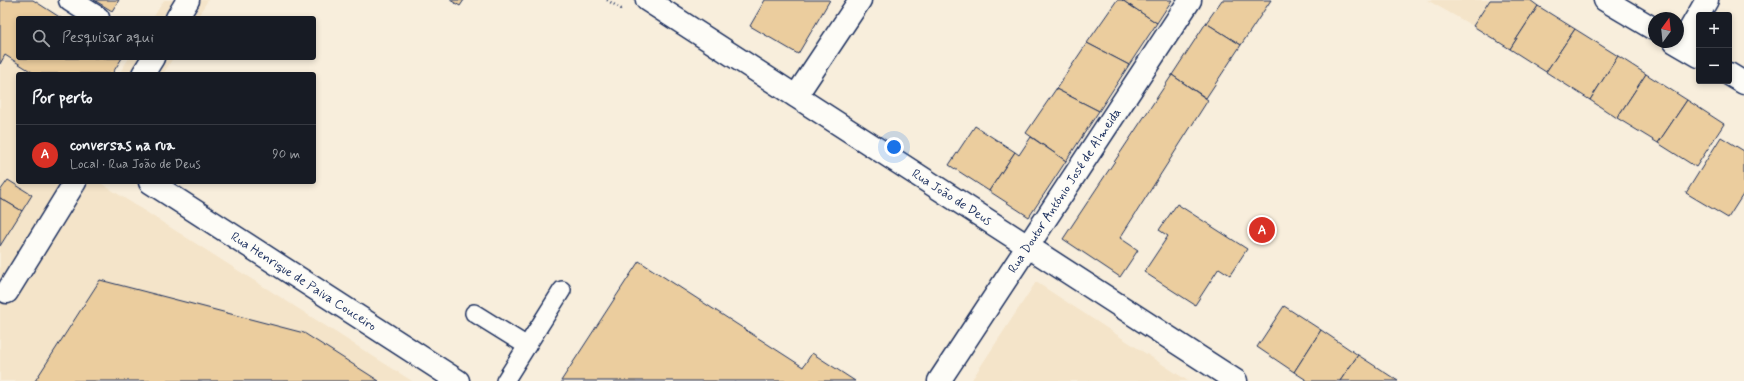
<!DOCTYPE html>
<html lang="pt">
<head>
<meta charset="utf-8">
<style>
	:root { --surface:#171b24; --page:#20242c; --text:#f1f3f6; --muted:#9ea1a6; --line:#363941; --accent:#d93025 }
	body { margin:0; font-family:Mynerve,sans-serif; background:var(--page); color:var(--text) }
	.controls { position:absolute; right:12px; top:12px; display:grid; overflow:hidden; border-radius:4px; box-shadow:0 2px 6px #0003 }
	.controls button { width:36px; height:36px; display:grid; place-items:center; padding:0; border:0; border-bottom:1px solid var(--line); background:var(--surface); color:var(--text); font:20px sans-serif }
	.compass { position:absolute; left:1648px; top:12px; width:36px; height:36px; border-radius:50%; background:var(--surface); box-shadow:0 2px 6px #0003; rotate:15deg }
	.you { position:absolute; left:894px; top:147px; width:14px; height:14px; margin:-10px; border:3px solid #fff; border-radius:50%; background:#1a73e8; box-shadow:0 0 0 6px #1a73e833 }
	.badge { display:grid; place-items:center; width:26px; height:26px; border-radius:50%; background:var(--accent); color:#fff; font-size:13px; font-weight:700 }
	.pin { position:absolute; translate:-50% -50%; border:2px solid #fff; box-shadow:0 1px 4px #0006 }
	.list { margin:0; padding:0; list-style:none }
	h2 { display:flex; justify-content:space-between; align-items:center; height:52px; margin:0; padding:0 16px; font-size:17px }
	h2 small { font-size:13px; font-weight:400; color:var(--muted) }
	.list li { display:grid; grid-template-columns:26px 1fr auto; gap:12px; align-items:center; box-sizing:border-box; height:60px; padding:0 16px; border-top:1px solid var(--line) }
	.list b { display:block; font-size:15px; white-space:nowrap }
	.list p { margin:0; font-size:13px; white-space:nowrap; color:var(--muted) }
	.list em { font-size:13px; font-style:normal; color:var(--muted) }
	.icon { flex:none; width:22px; height:22px; fill:none; stroke:currentColor; stroke-width:2; stroke-linecap:round; stroke-linejoin:round }
	.map { position:relative; flex:none; width:1744px; height:381px; overflow:hidden }
	.search { position:absolute; background:var(--surface); box-shadow:0 2px 6px #0003; left:16px; top:16px; width:300px; height:44px; display:flex; align-items:center; gap:10px; box-sizing:border-box; padding:0 14px; border-radius:4px; color:var(--muted); font-size:15px }
	.panel { position:absolute; background:var(--surface); box-shadow:0 2px 6px #0003; left:16px; top:72px; width:300px; height:112px; border-radius:4px }
	.map>svg:first-child { display:block }
	.built { fill:#f4e4c9 }
	.building { fill:#ebcd9e; stroke:#1b2f5e }
	.lines { fill:none; stroke-linecap:round; stroke-linejoin:round }
	.service-casing { stroke:#1b2f5e; stroke-width:20 }
	.pedestrian-casing { stroke:#1b2f5e; stroke-width:25 }
	.minor-casing { stroke:#1b2f5e; stroke-width:25 }
	.secondary-casing { stroke:#1b2f5e; stroke-width:25 }
	.path { stroke:#1b2f5e; stroke-width:2.5; stroke-dasharray:1 3; stroke-linecap:butt }
	.service { stroke:#fdfcf7; stroke-width:17 }
	.pedestrian { stroke:#fdfcf7; stroke-width:22 }
	.minor { stroke:#fdfcf7; stroke-width:22 }
	.secondary { stroke:#fdfcf7; stroke-width:22 }
	.labels { text-anchor:middle; dominant-baseline:central; stroke-width:3; stroke-linejoin:round; paint-order:stroke }
	.street-label { font-size:13px; fill:#1b2f5e; stroke:#fdfcf7 }
</style>
</head>
<body>
<div class="map">
<svg width="1744" height="381" viewBox="0 0 1744 381">
	<rect width="100%" height="100%" fill="#f8eedc"/>
	<filter id="ink" filterUnits="userSpaceOnUse"><feTurbulence type="fractalNoise" baseFrequency=".025" numOctaves="2"/><feDisplacementMap in="SourceGraphic" scale="8" xChannelSelector="R" yChannelSelector="G"/><feConvolveMatrix kernelMatrix="1 2 1 2 8 2 1 2 1" color-interpolation-filters="sRGB"/></filter>
	<g filter="url(#ink)">
		<!-- built -->
		<g class="built">
			<polygon points="0,0 33,0 18,18 18,58 122,58 113,74 18,74 18,182 99,182 412,381 0,381"/>
			<polygon points="164,0 208,0 197,18 153,18"/>
			<polygon points="1427,0 1490,0 1473,26"/>
			<polygon points="129,58 173,58 163,74 119,74"/>
			<polygon points="1036,282 1188,381 971,381"/>
		</g>
		<!-- building -->
		<g class="building">
			<polygon points="0,0 33,0 61,18 18,18 18,58 122,58 112,74 35,74 5,55 0,64"/>
			<polygon points="94,0 119,0 112,11"/>
			<polygon points="450,0 464,0 460,6"/>
			<polygon points="765,0 830,0 798,54 750,26"/>
			<polygon points="1117,0 1122,0 1157,23 1129,65 1087,43"/>
			<polygon points="1122,0 1172,0 1157,23"/>
			<polygon points="1222,0 1271,0 1241,45 1206,23"/>
			<polygon points="1490,0 1530,0 1538,6 1510,49 1473,26"/>
			<polygon points="1538,6 1575,29 1546,72 1510,49"/>
			<polygon points="1206,23 1241,45 1206,98 1172,75"/>
			<polygon points="1575,29 1618,56 1590,100 1546,72"/>
			<polygon points="1087,43 1129,65 1099,111 1056,89"/>
			<polygon points="1618,56 1646,74 1617,118 1590,100"/>
			<polygon points="1646,74 1687,100 1658,143 1617,118"/>
			<polygon points="1172,75 1208,100 1120,238 1138,250 1120,277 1063,239"/>
			<polygon points="1056,89 1099,111 1066,161 1026,133"/>
			<polygon points="1687,100 1724,124 1696,167 1658,143"/>
			<polygon points="975,126 1015,152 989,191 949,165"/>
			<polygon points="1031,137 1066,161 1029,217 989,191 1015,152 1019,155"/>
			<polygon points="1721,137 1744,151 1744,193 1728,218 1686,193"/>
			<polygon points="8,180 32,195 22,211 0,198 0,191"/>
			<polygon points="0,198 22,211 0,246"/>
			<polygon points="1177,204 1247,249 1230,275 1219,268 1195,305 1144,272 1168,236 1159,230"/>
			<polygon points="639,261 803,367 812,353 855,381 561,381"/>
			<polygon points="100,280 304,333 379,381 35,381"/>
			<polygon points="1284,306 1321,330 1294,372 1257,347"/>
			<polygon points="1321,330 1358,355 1340,381 1308,381 1294,372"/>
			<polygon points="1358,355 1398,381 1340,381"/>
		</g>
		<g class="lines">
			<!-- service casing -->
			<g class="service-casing">
				<g id="service">
					<polyline points="474,313 527,346"/>
					<polyline points="505,381 562,290"/>
				</g>
			</g>
			<!-- pedestrian casing -->
			<g class="pedestrian-casing">
				<polyline id="pedestrian" points="70,0 98,18"/>
			</g>
			<!-- minor casing -->
			<g class="minor-casing">
				<g id="minor">
					<path id="s1" d="M647 0 1236 381"/>
					<polyline points="177,18 188,0"/>
					<polyline points="1681,45 1707,0"/>
					<polyline points="143,74 153,58"/>
					<polyline points="796,96 860,0"/>
					<path id="s2" d="M150 182 458 381"/>
					<polyline points="7,292 75,182"/>
					<path id="s3" d="M939 381 1190 0"/>
				</g>
			</g>
			<!-- secondary casing -->
			<g class="secondary-casing">
				<g id="secondary">
					<polyline points="1605,0 1654,29"/>
					<polyline points="1675,42 1699,56"/>
					<polyline points="1729,74 1744,83"/>
				</g>
			</g>
			<!-- path -->
			<polyline class="path" points="607,0 623,10"/>
			<!-- service -->
			<use href="#service" class="service"/>
			<!-- pedestrian -->
			<use href="#pedestrian" class="pedestrian"/>
			<!-- minor -->
			<use href="#minor" class="minor"/>
			<!-- secondary -->
			<use href="#secondary" class="secondary"/>
		</g>
	</g>
	<g class="labels">
		<!-- street labels -->
		<g class="street-label">
			<text stroke="none"><textPath href="#s3" startOffset="228">Rua Doutor António José de Almeida</textPath></text>
			<text stroke="none"><textPath href="#s1" startOffset="363">Rua João de Deus</textPath></text>
			<text stroke="none"><textPath href="#s2" startOffset="183">Rua Henrique de Paiva Couceiro</textPath></text>
		</g>
	</g>
</svg>
<div class="controls">
<button>+</button>
<button>−</button>
</div>
<svg class="compass" viewBox="-18 -18 36 36"><path d="M0-13l5 13h-10z" fill="#e53935"/><path d="M0 13l5-13h-10z" fill="#9ea1a6"/></svg>
<div class="you"></div>
<div class="pin badge" style="left:1262px;top:230px">A</div>
<div class="search"><svg class="icon" aria-label="search" viewBox="0 0 24 24"><circle cx="10" cy="10" r="6"/><path d="M15 15l6 6"/></svg>Pesquisar aqui</div>
<section class="panel">
<h2>Por perto<small></small></h2>
<ul class="list">
<li><span class="badge">A</span><div><b>conversas na rua</b><p>Local · Rua João de Deus</p></div><em>90 m</em></li>
</ul>
</section>
</div>
</body>
</html>
